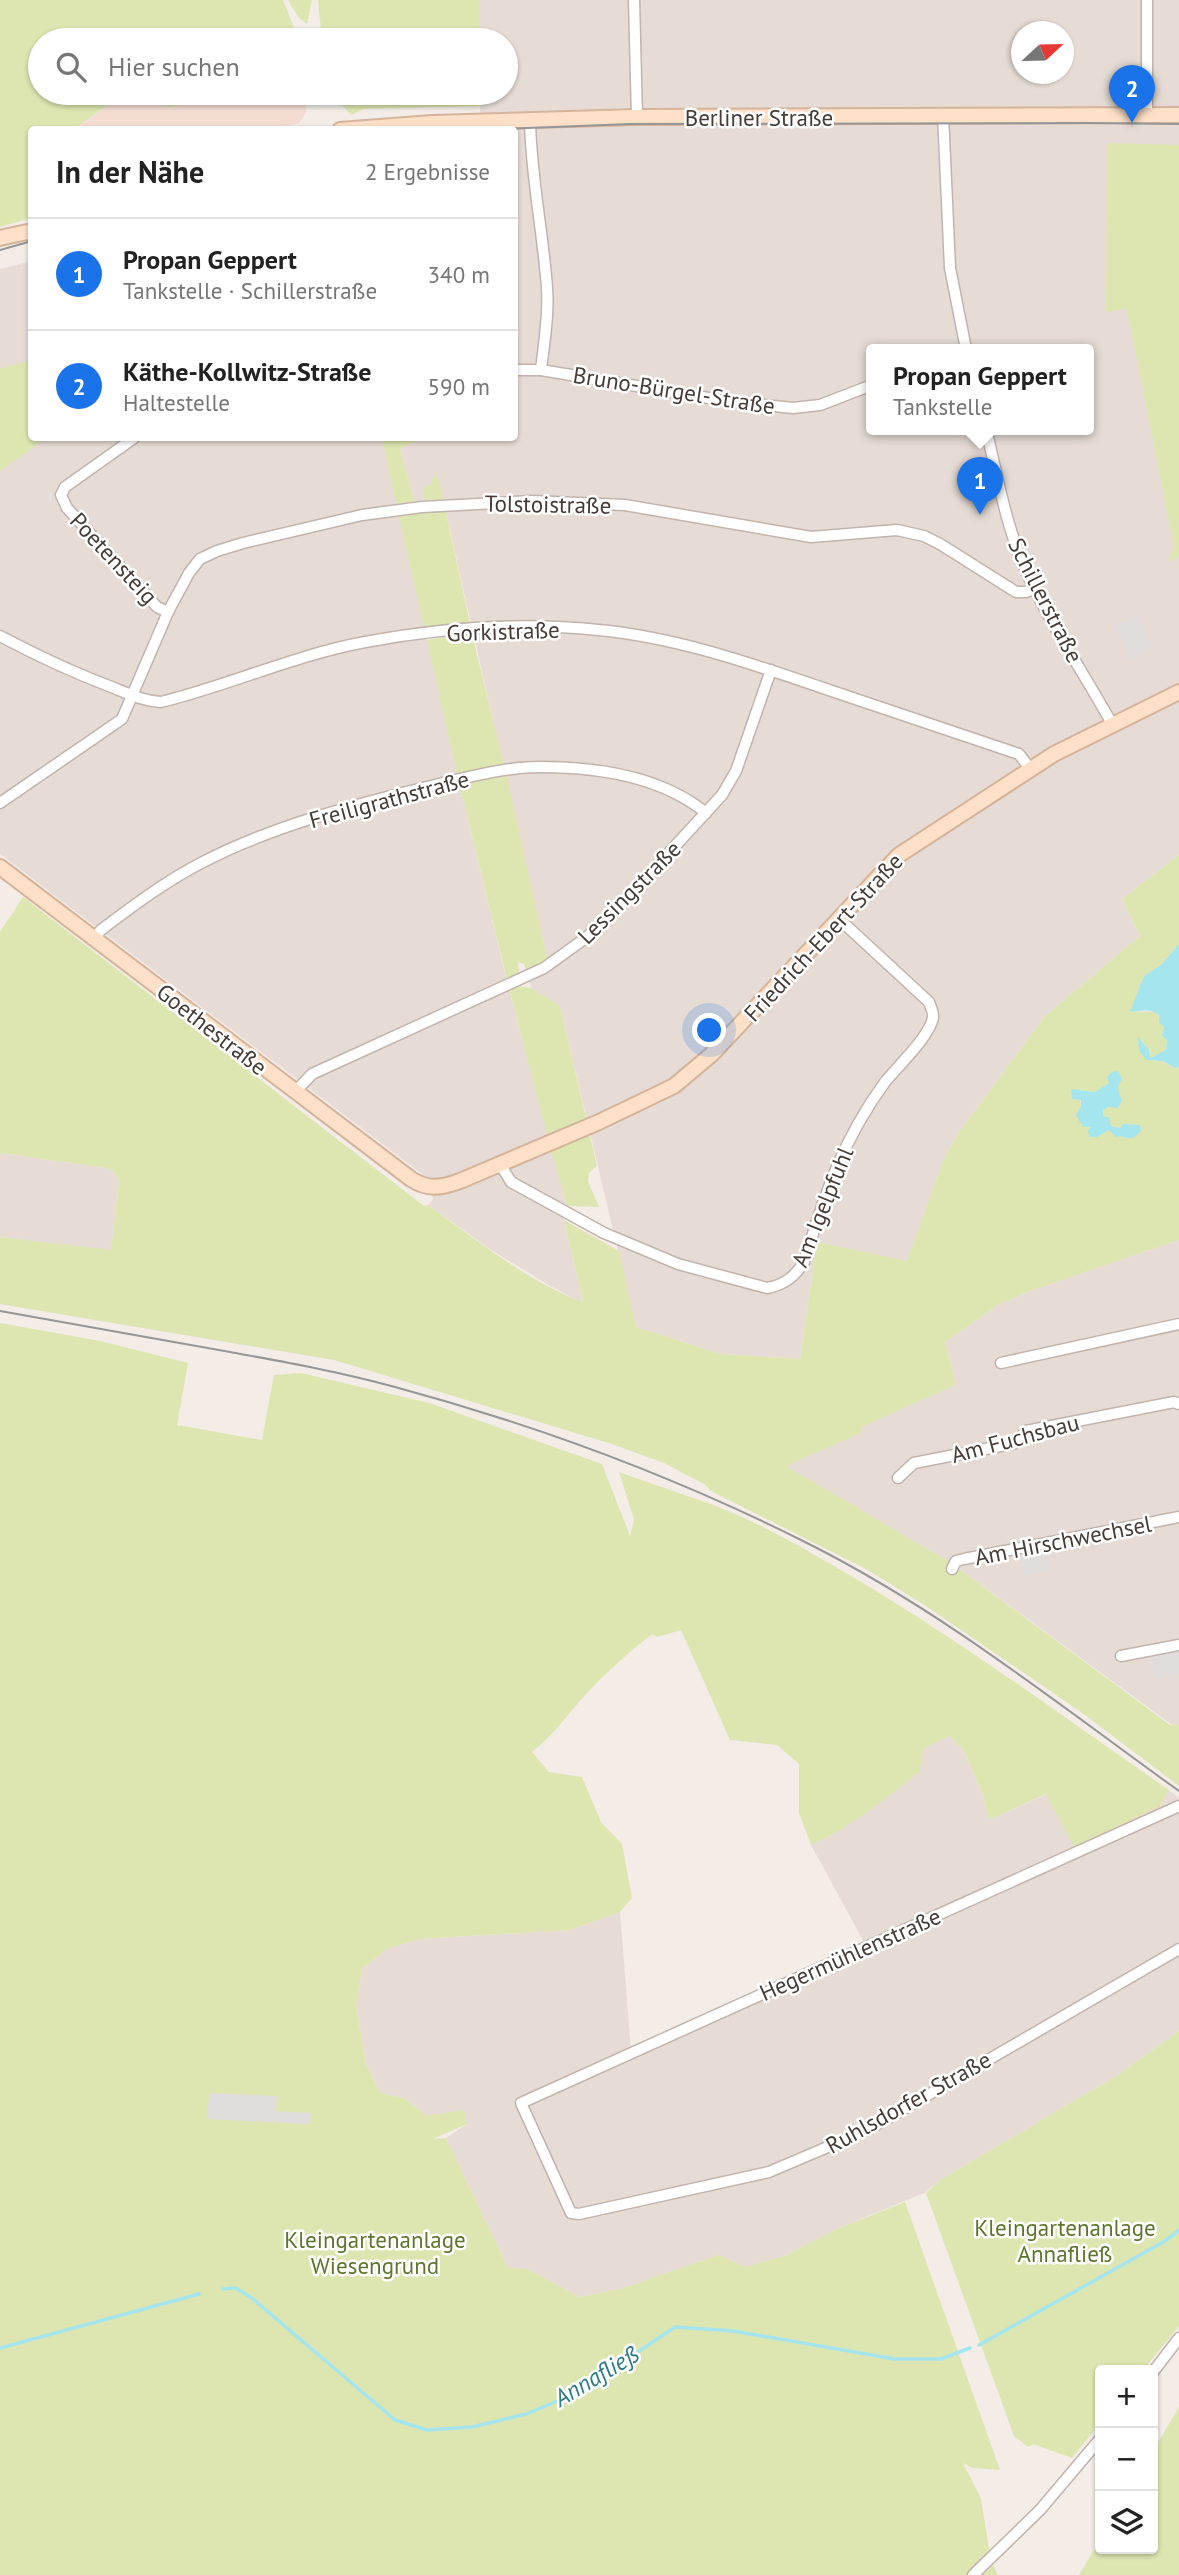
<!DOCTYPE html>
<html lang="de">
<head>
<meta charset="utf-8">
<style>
	:root { --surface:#fff; --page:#f6f6f6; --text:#222; --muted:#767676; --line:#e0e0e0; --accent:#1a73e8 }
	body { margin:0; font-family:"PT Sans",sans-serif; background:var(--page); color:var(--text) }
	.controls { position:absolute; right:21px; bottom:21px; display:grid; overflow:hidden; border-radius:7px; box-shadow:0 2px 5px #0004 }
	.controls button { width:63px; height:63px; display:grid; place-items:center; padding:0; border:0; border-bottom:2px solid var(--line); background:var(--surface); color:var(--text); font:35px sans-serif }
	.compass { position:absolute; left:1011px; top:21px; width:63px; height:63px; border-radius:50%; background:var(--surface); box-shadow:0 2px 5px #0004; rotate:68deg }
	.you { position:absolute; left:710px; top:1031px; width:24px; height:24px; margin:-18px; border:5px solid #fff; border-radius:50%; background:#1a73e8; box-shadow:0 0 0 10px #1a73e833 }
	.badge { display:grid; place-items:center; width:46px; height:46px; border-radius:50%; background:var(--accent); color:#fff; font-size:23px; font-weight:700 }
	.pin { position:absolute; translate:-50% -58px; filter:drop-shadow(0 2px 4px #0008) }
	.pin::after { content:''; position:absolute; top:37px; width:24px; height:21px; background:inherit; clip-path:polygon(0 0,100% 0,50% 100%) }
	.popup { position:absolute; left:866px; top:344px; width:228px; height:91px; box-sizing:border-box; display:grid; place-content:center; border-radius:7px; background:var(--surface); filter:drop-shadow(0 2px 5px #0005); font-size:23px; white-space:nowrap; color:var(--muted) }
	.popup b { font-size:26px; color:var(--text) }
	.popup::after { content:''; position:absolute; left:50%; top:100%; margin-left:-14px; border:14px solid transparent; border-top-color:var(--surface) }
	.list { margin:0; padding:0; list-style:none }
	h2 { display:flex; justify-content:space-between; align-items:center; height:91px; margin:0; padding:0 28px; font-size:30px }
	h2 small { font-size:23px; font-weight:400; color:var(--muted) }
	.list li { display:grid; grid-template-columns:46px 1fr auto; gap:21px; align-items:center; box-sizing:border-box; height:112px; padding:0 28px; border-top:2px solid var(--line) }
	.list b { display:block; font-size:26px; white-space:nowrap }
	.list p { margin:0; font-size:23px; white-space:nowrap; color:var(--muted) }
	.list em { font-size:23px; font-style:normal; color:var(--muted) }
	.icon { flex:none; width:38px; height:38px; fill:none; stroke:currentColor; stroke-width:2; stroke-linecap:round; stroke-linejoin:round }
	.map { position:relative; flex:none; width:1179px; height:2575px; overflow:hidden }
	.search { position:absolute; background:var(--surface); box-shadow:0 2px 5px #0004; left:28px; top:28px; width:490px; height:77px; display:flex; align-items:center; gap:18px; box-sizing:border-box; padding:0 24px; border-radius:38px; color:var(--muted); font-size:26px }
	.panel { position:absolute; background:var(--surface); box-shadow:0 2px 5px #0004; left:28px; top:126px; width:490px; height:315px; border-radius:7px }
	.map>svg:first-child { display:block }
	.residential { fill:#e6dcd5; fill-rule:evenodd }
	.commercial { fill:#f4dcd3 }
	.green { fill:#dde6b1; fill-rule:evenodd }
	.parking { fill:#e1dddc }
	.water { fill:#a5e5ed }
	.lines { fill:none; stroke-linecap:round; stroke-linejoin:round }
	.stream { stroke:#a5e5ed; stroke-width:3.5 }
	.street-casing { stroke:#c1b4ad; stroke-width:13 }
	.secondary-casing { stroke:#d4b49b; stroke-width:18 }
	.street { stroke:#fff; stroke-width:10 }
	.secondary { stroke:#fce0c7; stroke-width:14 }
	.tram { stroke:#969696; stroke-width:2 }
	.labels { text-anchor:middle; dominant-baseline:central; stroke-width:5; stroke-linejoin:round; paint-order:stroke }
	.street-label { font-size:23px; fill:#463b36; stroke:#fff }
	.park-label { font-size:23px; fill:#5d752c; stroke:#fff }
	.water-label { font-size:24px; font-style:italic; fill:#2b7b86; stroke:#fff }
</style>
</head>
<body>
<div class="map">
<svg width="1179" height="2575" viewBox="0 0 1179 2575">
	<rect width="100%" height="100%" fill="#f3ece7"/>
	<!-- residential -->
	<g class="residential">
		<path d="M480 0H1179V855L1122 899 1140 936 1045 1016 957 1135 943 1161 907 1262 817 1242 800 1359 720 1354 636 1327 560 1006 531 988 527 972 547 958 443 500 414 501 400 449 422 438H514V130L479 129 481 93H506V40H480ZM1021 32H1064V74H1021ZM872 349H1088V429H872Z"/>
		<polygon points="31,261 32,438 382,438 460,786 510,994 567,1206 564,1220 583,1303 552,1287 491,1250 428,1205 433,1199 426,1177 0,854 0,269"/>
		<polygon points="0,1153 106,1168 115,1173 119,1181 111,1251 0,1237"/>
		<polygon points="1179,1240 1179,1730 950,1562 785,1466 860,1433 860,1427 956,1385 945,1342 998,1305 1027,1292"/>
		<polygon points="949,1736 964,1751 982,1793 989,1820 1047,1794 1160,1806 1169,1790 1179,1798 1179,2031 1118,2075 940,2180 926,2192 837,2229 784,2256 745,2267 719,2255 620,2289 579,2297 527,2269 508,2268 446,2138 467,2124 427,2116 404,2098 380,2093 366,2064 356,2005 362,1969 386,1949 419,1939 570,1930 620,1912 631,2051 865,1944 811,1845 830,1836 922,1749"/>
	</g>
	<!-- commercial -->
	<polygon class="commercial" points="124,93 157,93 169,108 210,93 305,93 306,113 299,123 273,129 75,130"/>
	<!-- green -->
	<g class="green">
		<polygon points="0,0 283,0 299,40 40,40 40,93 124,93 75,129 32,130 31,218 0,227"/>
		<polygon points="288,0 312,0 307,24 298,17"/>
		<polygon points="318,0 480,0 480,40 322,40"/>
		<polygon points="157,93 210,93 169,108"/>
		<polygon points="331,93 481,93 481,106 364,109 351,115"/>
		<polygon points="1107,143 1179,145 1179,557 1168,562 1174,547 1127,309 1106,312"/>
		<polygon points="31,361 32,438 47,438 0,471 0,368"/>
		<polygon points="382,438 422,438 400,449 414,501 396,504"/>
		<polygon points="435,467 443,499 426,501 423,496 424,487 431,484 431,479 436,477"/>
		<polygon points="445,509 470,623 424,627 398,514"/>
		<polygon points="462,634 472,634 504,765 457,774 427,640"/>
		<polygon points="506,773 547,958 527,972 524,964 518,962 519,974 507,980 459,782"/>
		<path d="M1179 855V944L1162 964 1144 976 1131 1011 1156 1012 1164 1026 1162 1036 1167 1040 1166 1050 1150 1058 1146 1046 1139 1038 1148 1060 1163 1061 1175 1068 1179 1067V1240L1027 1292 998 1305 945 1342 956 1385 861 1427V1433L786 1466 950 1562 1170 1725H1179V1786L1081 1712 926 1606 866 1569 711 1491 704 1484 664 1463 612 1444 334 1360 0 1304V1237L111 1250 119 1181 115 1173 106 1168 0 1153V932L23 897 424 1206 428 1205C475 1239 528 1282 583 1302L564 1220 619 1251 636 1327 720 1354 800 1359 817 1242 907 1261 943 1161 957 1135 1045 1016 1140 936 1122 899ZM1109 1083 1118 1084C1117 1094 1111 1104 1103 1110V1116L1111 1126 1120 1128 1123 1124 1139 1125 1124 1138 1109 1130 1097 1137 1081 1106 1079 1090 1095 1092Z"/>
		<polygon points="517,986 531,988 560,1006 587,1122 548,1138 509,989"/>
		<polygon points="589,1132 597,1166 589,1173 588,1181 599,1207 567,1206 551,1150"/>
		<path d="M0 1323 100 1341 188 1363 177 1425 262 1440 274 1375 301 1373 429 1403 602 1464 630 1536 634 1520 619 1472C667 1490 717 1503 763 1527 907 1601 1036 1698 1169 1790L1160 1806 1074 1847 1046 1794 989 1820 982 1793 964 1751 949 1736 923 1749 920 1771C885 1799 852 1827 811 1845L799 1813V1764L777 1745 730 1740 681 1630 657 1637 652 1634C629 1652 608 1671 588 1692 569 1712 554 1735 532 1752L549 1772 582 1777 601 1822 622 1844 632 1898 620 1912 570 1930 419 1939 386 1949 362 1969 356 2005 366 2064 380 2093 404 2098 427 2116 464 2110 467 2124 433 2139 446 2138 508 2268 527 2269 579 2297 620 2289 719 2255 745 2267 784 2256 837 2229 905 2202 1000 2470 973 2468 963 2463 981 2499 991 2561 998 2575H0Z"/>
		<polygon points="1179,2031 1179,2326 1143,2370 1100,2370 1100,2423 1072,2458 1033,2444 1028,2447 1014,2436 926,2193 940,2180 1118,2075"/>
		<polygon points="1179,2407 1179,2575 1079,2575 1100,2540 1100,2549 1153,2549 1153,2451"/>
	</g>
	<!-- parking -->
	<g class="parking">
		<polygon points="1137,615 1153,648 1131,659 1114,626"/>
		<polygon points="1046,1546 1051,1571 1024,1576 1019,1551"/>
		<polygon points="1179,1647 1179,1674 1155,1679 1149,1653"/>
		<polygon points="209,2093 277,2096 276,2111 311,2113 310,2124 207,2119"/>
	</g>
	<!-- water -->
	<g class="water">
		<path d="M1179 944V1067L1175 1068 1163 1061 1147 1060 1139 1051 1138 1037 1149 1050 1150 1058 1166 1050 1167 1040 1162 1036 1164 1026 1159 1023V1016C1152 1008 1140 1011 1130 1012L1144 976 1162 964Z"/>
		<path d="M1118 1071 1122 1079C1116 1087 1118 1091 1122 1100L1118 1108 1108 1107 1103 1110V1116L1109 1118 1111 1126 1120 1128 1123 1124 1140 1125 1141 1130C1135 1139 1129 1140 1120 1136L1116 1137 1109 1130 1097 1137H1089L1088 1130 1091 1127H1083L1076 1115 1081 1106V1100L1072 1099 1071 1089 1095 1092 1109 1083 1107 1077 1112 1072Z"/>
	</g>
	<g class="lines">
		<!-- stream -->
		<g class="stream">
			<polyline points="223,2289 236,2288 253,2299 395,2420 427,2430 472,2427 526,2414 577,2393 675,2327 733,2331 895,2359 941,2359 970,2348"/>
			<polyline points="979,2345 1165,2241 1179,2230"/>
			<polyline points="0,2348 199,2294"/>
		</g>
		<!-- street casing -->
		<g class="street-casing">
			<g id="street">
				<polyline points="634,0 637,117"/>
				<polyline points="943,114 950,268 966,349"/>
				<polyline points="1147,114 1147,0"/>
				<path d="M530 121C531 177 543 232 547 288 549 315 544 343 541 370"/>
				<polyline points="514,370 541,370 726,401 793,408 820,405 872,385"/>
				<path d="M986 429C997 474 1005 521 1023 564 1047 620 1083 671 1112 724"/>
				<polyline points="134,438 65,487 61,495 67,508 157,607 168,612"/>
				<path d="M0 636C36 655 72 672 109 686 127 693 142 701 161 702 230 685 295 655 365 642 440 628 521 622 598 630 675 637 750 663 823 688 889 710 954 732 1019 754L1031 770"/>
				<polyline points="0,803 122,719 168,612 189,573 200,559 217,551 243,543 362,515 422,507 531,501 625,505 811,537 897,530 924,536 940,544 1016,592 1026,592 1035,588"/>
				<path d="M94 938 101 930C134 905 166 881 203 862 272 826 360 803 435 785 469 777 505 767 540 767 598 767 661 776 706 813"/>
				<polyline points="295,1092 312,1074 544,968 587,937 619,907 722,795 736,771 771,670"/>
				<path d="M500 1164 511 1182 604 1233 678 1264 767 1288C784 1285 795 1277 804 1262 825 1194 842 1141 885 1082 898 1066 929 1037 933 1018 934 1012 931 1008 929 1002L838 918"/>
				<polyline points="1001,1363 1179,1324"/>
				<polyline points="898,1478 914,1463 1016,1443 1026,1431 1174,1402 1179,1404"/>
				<polyline points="952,1569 956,1561 964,1559 1179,1517"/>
				<polyline points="1121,1656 1179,1645"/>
				<polyline points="1179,1806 521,2103 571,2213 579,2214 769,2172 844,2140 871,2128 1179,1949"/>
				<polyline points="1153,2372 1179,2338"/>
				<polyline points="973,2575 1040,2510 1100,2439"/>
			</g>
		</g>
		<!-- secondary casing -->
		<g class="secondary-casing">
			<g id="secondary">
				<polyline points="340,130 432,123 637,117 1179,115"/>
				<polyline points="0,238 32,231"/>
				<path d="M0 867 411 1179C428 1190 441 1188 460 1181L599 1122 674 1086 712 1054 899 855 1054 754 1179 692"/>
			</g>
		</g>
		<!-- street -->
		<use href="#street" class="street"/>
		<!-- secondary -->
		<use href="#secondary" class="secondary"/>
		<!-- tram -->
		<g class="tram">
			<polyline points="477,130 631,124 1086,123 1179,124"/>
			<polyline points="0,250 32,241"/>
			<path d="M0 1311C77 1325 153 1338 230 1352 285 1362 341 1372 395 1387 536 1425 676 1477 807 1543 941 1610 1058 1704 1179 1791"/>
		</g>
	</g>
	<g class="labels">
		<!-- street labels -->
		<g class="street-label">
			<text x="759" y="117">Berliner Straße</text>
			<text transform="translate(674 390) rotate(9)">Bruno-Bürgel-Straße</text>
			<text transform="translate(548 504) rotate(1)">Tolstoistraße</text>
			<text transform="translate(114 558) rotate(47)">Poetensteig</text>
			<text transform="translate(1046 600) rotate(63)">Schillerstraße</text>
			<text transform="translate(503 631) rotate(-2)">Gorkistraße</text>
			<text transform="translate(389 799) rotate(-15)">Freiligrathstraße</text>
			<text transform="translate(629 892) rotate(-45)">Lessingstraße</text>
			<text transform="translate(823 937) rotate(-47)">Friedrich-Ebert-Straße</text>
			<text transform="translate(212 1029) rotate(38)">Goethestraße</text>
			<text transform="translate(822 1207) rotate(-68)">Am Igelpfuhl</text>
			<text transform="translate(1015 1438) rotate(-15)">Am Fuchsbau</text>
			<text transform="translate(1063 1540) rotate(-11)">Am Hirschwechsel</text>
			<text transform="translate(850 1954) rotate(-24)">Hegermühlenstraße</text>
			<text transform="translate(908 2102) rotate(-29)">Ruhlsdorfer Straße</text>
		</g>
		<!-- park labels -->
		<g class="park-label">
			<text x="1065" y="2227">Kleingartenanlage<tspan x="1065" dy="26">Annafließ</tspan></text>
			<text x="375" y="2239">Kleingartenanlage<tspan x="375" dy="26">Wiesengrund</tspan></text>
		</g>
		<!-- water labels -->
		<g class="water-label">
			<text transform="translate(596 2376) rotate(-31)">Annafließ</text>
		</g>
	</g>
</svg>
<div class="controls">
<button>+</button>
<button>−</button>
<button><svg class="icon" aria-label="layers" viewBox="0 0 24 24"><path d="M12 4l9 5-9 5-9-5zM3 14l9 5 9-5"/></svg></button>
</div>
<svg class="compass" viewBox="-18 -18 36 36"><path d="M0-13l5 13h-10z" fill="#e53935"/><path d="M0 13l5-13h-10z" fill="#767676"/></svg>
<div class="you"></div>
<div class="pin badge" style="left:980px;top:515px">1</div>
<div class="popup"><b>Propan Geppert</b>Tankstelle</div>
<div class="pin badge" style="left:1132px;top:123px">2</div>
<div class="search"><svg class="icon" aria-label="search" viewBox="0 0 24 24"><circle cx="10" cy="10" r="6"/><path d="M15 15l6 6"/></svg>Hier suchen</div>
<section class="panel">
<h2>In der Nähe<small>2 Ergebnisse</small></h2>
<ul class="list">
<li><span class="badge">1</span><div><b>Propan Geppert</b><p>Tankstelle · Schillerstraße</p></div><em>340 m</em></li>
<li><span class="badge">2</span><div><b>Käthe-Kollwitz-Straße</b><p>Haltestelle</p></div><em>590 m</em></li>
</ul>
</section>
</div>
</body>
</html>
